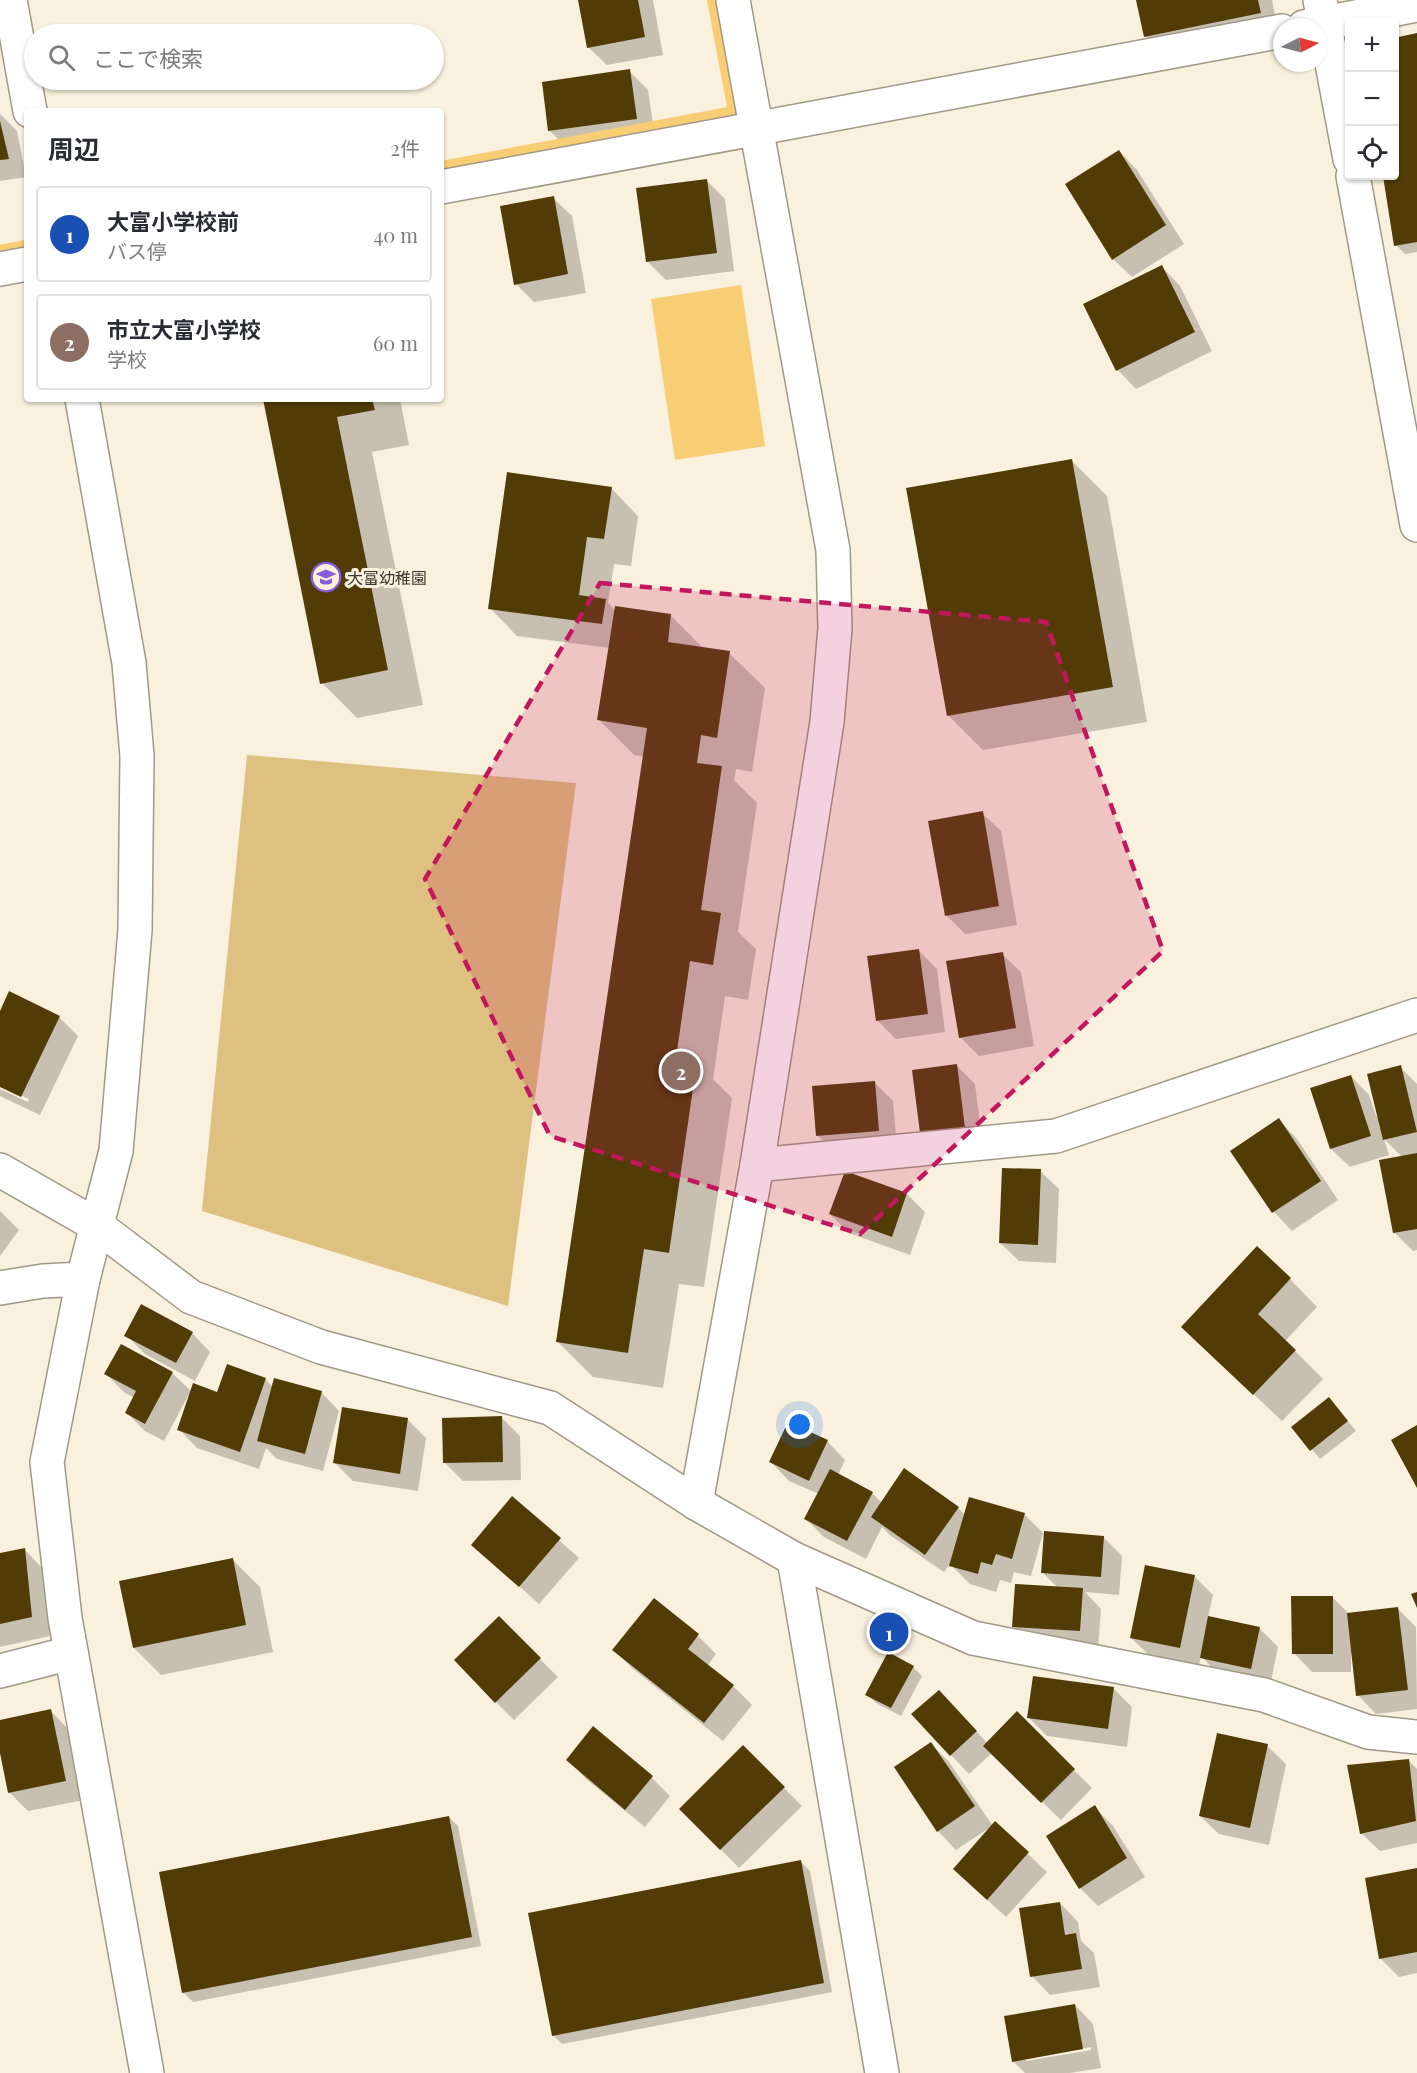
<!DOCTYPE html>
<html lang="ja">
<head>
<meta charset="utf-8">
<style>
	:root { --surface:#fff; --page:#f7f7f7; --text:#2b2b33; --muted:#7c7c81; --line:#e1e1e2; --accent:#2563eb }
	body { margin:0; font-family:"Playfair Display","Noto Sans JP",serif; background:var(--page); color:var(--text) }
	.controls { position:absolute; right:18px; top:18px; display:grid; overflow:hidden; border-radius:6px; box-shadow:0 2px 4px #0004 }
	.controls button { width:54px; height:54px; display:grid; place-items:center; padding:0; border:0; border-bottom:2px solid var(--line); background:var(--surface); color:var(--text); font:30px sans-serif }
	.compass { position:absolute; left:1273px; top:18px; width:54px; height:54px; border-radius:50%; background:var(--surface); box-shadow:0 2px 4px #0004; rotate:84deg }
	.you { position:absolute; left:800px; top:1425px; width:21px; height:21px; margin:-15px; border:4px solid #fff; border-radius:50%; background:#1a73e8; box-shadow:0 0 0 9px #1a73e833 }
	.badge { display:grid; place-items:center; width:39px; height:39px; border-radius:50%; background:var(--accent); color:#fff; font-size:20px; font-weight:700 }
	.pin { position:absolute; translate:-50% -50%; border:3px solid #fff; box-shadow:0 2px 6px #0006 }
	.list { margin:0; padding:0; list-style:none }
	h2 { display:flex; justify-content:space-between; align-items:center; height:78px; margin:0; padding:0 24px; font-size:26px }
	h2 small { font-size:20px; font-weight:400; color:var(--muted) }
	.list li { display:grid; grid-template-columns:39px 1fr auto; gap:18px; align-items:center; box-sizing:border-box; height:96px; margin:0 12px 12px; padding:0 12px; border:2px solid var(--line); border-radius:6px }
	.list b { display:block; font-size:22px; white-space:nowrap }
	.list p { margin:0; font-size:20px; white-space:nowrap; color:var(--muted) }
	.list em { font-size:20px; font-style:normal; color:var(--muted) }
	.icon { flex:none; width:33px; height:33px; fill:none; stroke:currentColor; stroke-width:2; stroke-linecap:round; stroke-linejoin:round }
	.map { position:relative; flex:none; width:1417px; height:2073px; overflow:hidden }
	.search { position:absolute; background:var(--surface); box-shadow:0 2px 4px #0004; left:24px; top:24px; width:420px; height:66px; display:flex; align-items:center; gap:15px; box-sizing:border-box; padding:0 21px; border-radius:33px; color:var(--muted); font-size:22px }
	.panel { position:absolute; background:var(--surface); box-shadow:0 2px 4px #0004; left:24px; top:108px; width:420px; height:294px; border-radius:6px }
	.map>svg:first-child { display:block }
	.green { fill:#dec080 }
	.water { fill:#f8ce75 }
	.shadow { fill:#0003; fill-rule:evenodd }
	.lines { fill:none; stroke-linecap:round; stroke-linejoin:round }
	.stream { stroke:#f8ce75; stroke-width:12 }
	.building { fill:#513c08 }
	.street-casing { stroke:#a19887; stroke-width:36 }
	.street { stroke:#fff; stroke-width:33 }
	.marked { fill:#c2185b; fill-opacity:0.2; stroke:#c2185b; stroke-width:4.5; stroke-dasharray:12 8; stroke-linejoin:round }
	.labels { text-anchor:middle; dominant-baseline:central; stroke-width:6; stroke-linejoin:round; paint-order:stroke }
	.poi-label { font-size:16px; fill:#3b3730; stroke:#f9f0dd; text-anchor:start }
</style>
</head>
<body>
<div class="map">
<svg width="1417" height="2073" viewBox="0 0 1417 2073">
	<rect width="100%" height="100%" fill="#f9f0dd"/>
	<!-- green -->
	<polygon class="green" points="247,755 576,783 508,1306 202,1211"/>
	<!-- water -->
	<polygon class="water" points="741,285 765,446 675,460 651,299"/>
	<!-- shadow -->
	<g class="shadow">
		<polygon points="580,0 653,0 663,55 607,65 588,47"/>
		<polygon points="1138,0 1272,0 1278,32 1164,55 1145,36"/>
		<polygon points="1417,35 1417,252 1405,254 1396,245 1384,176 1394,176"/>
		<polygon points="629,71 648,90 655,137 568,149 550,131"/>
		<polygon points="0,114 17,131 26,177 0,181"/>
		<polygon points="1119,151 1137,170 1184,244 1132,277 1113,259"/>
		<polygon points="706,180 725,199 734,271 666,280 647,261"/>
		<polygon points="553,198 572,216 586,293 534,302 516,284"/>
		<polygon points="1162,267 1180,286 1212,351 1136,389 1118,370 1085,305"/>
		<polygon points="264,399 400,399 409,445 372,452 423,705 357,718 322,683"/>
		<polygon points="1072,461 1107,496 1147,722 983,750 948,715"/>
		<polygon points="611,488 638,516 631,566 614,564 608,603 616,611 671,616 704,649 729,653 765,688 752,772 736,769 734,780 757,803 738,932 756,949 748,1000 725,996 713,1079 732,1098 704,1287 679,1284 663,1388 593,1377 557,1341 644,757 634,755 599,720 610,648 517,636 490,608"/>
		<polygon points="982,813 1001,831 1017,925 965,934 946,915"/>
		<polygon points="918,950 937,969 945,1032 896,1039 877,1020"/>
		<polygon points="1002,954 1021,972 1034,1046 979,1056 960,1037"/>
		<polygon points="0,1014 59,1017 78,1036 40,1115 0,1096 0,1089 28,1102 29,1099 0,1086"/>
		<polygon points="956,1065 975,1084 983,1146 921,1133"/>
		<polygon points="1400,1067 1417,1084 1417,1250 1413,1251 1394,1232 1402,1157 1384,1139 1389,1155 1350,1167 1331,1149 1351,1076 1369,1095 1376,1116 1379,1116"/>
		<polygon points="874,1082 893,1101 897,1149 836,1154 818,1136"/>
		<polygon points="1279,1120 1297,1139 1338,1200 1292,1231 1274,1212 1232,1151"/>
		<polygon points="1040,1171 1059,1189 1056,1263 1019,1261 1000,1243"/>
		<polygon points="907,1194 925,1212 910,1255 849,1233 830,1214"/>
		<polygon points="0,1211 19,1230 0,1256"/>
		<polygon points="1290,1279 1317,1307 1285,1341 1323,1379 1282,1421 1211,1354"/>
		<polygon points="192,1333 210,1352 195,1381 145,1354 126,1335"/>
		<polygon points="172,1373 192,1392 218,1394 265,1379 273,1387 321,1392 339,1411 323,1471 277,1459 266,1448 259,1469 197,1448 179,1429 191,1395 189,1394 164,1441 145,1431 127,1413 135,1398 125,1393 106,1374"/>
		<polygon points="1329,1399 1356,1431 1320,1459 1293,1427"/>
		<polygon points="502,1418 520,1436 521,1480 463,1481 444,1462"/>
		<polygon points="408,1420 426,1438 418,1491 353,1481 334,1462"/>
		<polygon points="827,1441 845,1460 838,1475 872,1493 882,1503 958,1508 965,1515 1024,1514 1043,1533 1031,1576 1014,1572 1011,1583 1000,1580 996,1592 970,1584 950,1564 944,1572 891,1536 882,1527 866,1559 824,1537 806,1519 819,1494 789,1481 771,1462"/>
		<polygon points="512,1498 579,1558 539,1604 473,1545"/>
		<polygon points="1103,1537 1122,1556 1119,1595 1085,1592 1101,1609 1098,1649 1032,1645 1013,1626 1059,1589 1042,1572"/>
		<polygon points="25,1550 43,1569 50,1636 0,1647 0,1555"/>
		<polygon points="232,1559 260,1587 273,1652 161,1675 134,1648"/>
		<polygon points="1194,1576 1213,1595 1208,1617 1259,1628 1278,1647 1270,1686 1220,1676 1201,1656 1199,1666 1150,1656 1131,1638"/>
		<polygon points="1332,1597 1349,1614 1398,1609 1416,1627 1417,1709 1376,1714 1358,1695 1353,1653 1351,1653 1351,1672 1312,1672 1294,1653"/>
		<polygon points="654,1600 698,1636 716,1654 707,1666 733,1686 752,1705 723,1741 632,1668 614,1650"/>
		<polygon points="499,1618 558,1677 514,1720 496,1702"/>
		<polygon points="913,1667 922,1676 901,1716 876,1703 867,1694"/>
		<polygon points="1114,1689 1132,1707 1127,1747 1047,1736 1028,1717"/>
		<polygon points="957,1710 987,1743 1017,1713 1092,1788 1061,1820 992,1753 969,1774 913,1715"/>
		<polygon points="51,1711 69,1730 84,1800 28,1811 9,1792 0,1745 0,1721"/>
		<polygon points="931,1744 949,1762 993,1826 995,1823 1047,1872 1006,1917 973,1887 992,1826 956,1850 938,1831"/>
		<polygon points="1267,1746 1286,1764 1269,1845 1219,1834 1200,1816"/>
		<polygon points="743,1747 802,1806 739,1868 681,1809"/>
		<polygon points="568,1760 652,1778 670,1796 645,1827 586,1779"/>
		<polygon points="1408,1760 1417,1769 1417,1843 1380,1851 1361,1833"/>
		<polygon points="1094,1807 1113,1826 1145,1877 1098,1906 1080,1888"/>
		<polygon points="449,1817 458,1826 481,1946 193,2002 184,1993 161,1873"/>
		<polygon points="801,1862 810,1871 832,1992 562,2044 553,2035"/>
		<polygon points="1417,1870 1417,1973 1399,1977 1380,1958"/>
		<polygon points="1060,1903 1078,1922 1081,1941 1094,1953 1100,1987 1050,1995 1032,1976"/>
		<path d="M1075 2005 1093 2024 1101 2068 1070 2073H1025L1013 2061ZM1091 2047V2050L1026 2061V2058Z"/>
	</g>
	<g class="lines">
		<!-- stream -->
		<g class="stream">
			<polyline points="441,167 734,112 713,0"/>
			<polyline points="0,251 24,246"/>
		</g>
	</g>
	<!-- building -->
	<g class="building">
		<polygon points="578,0 638,0 645,37 587,48"/>
		<polygon points="1136,0 1258,0 1261,13 1144,37"/>
		<polygon points="1417,33 1417,242 1394,246 1383,176 1394,176 1394,38"/>
		<polygon points="630,69 637,119 548,131 542,82"/>
		<polygon points="0,121 9,159 0,160"/>
		<polygon points="1119,150 1166,225 1112,260 1065,184"/>
		<polygon points="707,179 717,253 646,262 636,188"/>
		<polygon points="554,196 568,274 514,285 500,206"/>
		<polygon points="1162,265 1195,332 1116,371 1083,304"/>
		<polygon points="263,399 372,399 375,410 337,417 388,670 320,684"/>
		<polygon points="1072,459 1113,687 947,716 906,488"/>
		<polygon points="507,472 612,487 604,539 587,537 579,595 606,599 602,624 488,609"/>
		<polygon points="615,606 671,614 668,642 730,651 717,738 701,735 697,763 722,766 701,910 721,913 713,965 690,961 676,1058 697,1061 669,1253 644,1249 628,1353 556,1342 647,728 597,720"/>
		<polygon points="983,811 999,906 945,916 928,821"/>
		<polygon points="919,949 928,1014 876,1021 867,956"/>
		<polygon points="1003,952 1016,1028 959,1038 946,961"/>
		<polygon points="9,991 60,1016 21,1097 0,1087 0,1011"/>
		<polygon points="957,1064 965,1128 920,1133 912,1070"/>
		<polygon points="1401,1065 1417,1132 1383,1140 1367,1074"/>
		<polygon points="1351,1075 1371,1136 1330,1149 1310,1088"/>
		<polygon points="875,1081 879,1131 816,1136 812,1086"/>
		<polygon points="1279,1118 1321,1181 1272,1213 1230,1151"/>
		<polygon points="1417,1153 1417,1229 1393,1233 1379,1160"/>
		<polygon points="1002,1168 1041,1169 1038,1245 999,1243"/>
		<polygon points="845,1171 907,1193 892,1237 829,1214"/>
		<polygon points="1257,1246 1291,1278 1258,1314 1296,1350 1253,1395 1181,1327"/>
		<polygon points="141,1304 193,1332 176,1363 124,1336"/>
		<polygon points="121,1344 173,1372 145,1424 125,1413 136,1391 104,1374"/>
		<polygon points="227,1364 266,1378 240,1452 177,1430 193,1383 217,1392"/>
		<polygon points="274,1378 322,1391 305,1454 257,1441"/>
		<polygon points="1329,1397 1348,1421 1310,1451 1291,1427"/>
		<polygon points="342,1407 408,1418 400,1474 333,1463"/>
		<polygon points="502,1416 503,1462 443,1463 442,1418"/>
		<polygon points="788,1422 828,1440 809,1481 769,1462"/>
		<polygon points="1417,1425 1417,1488 1391,1440"/>
		<polygon points="904,1468 959,1507 925,1555 871,1517"/>
		<polygon points="830,1469 873,1492 847,1541 804,1519"/>
		<polygon points="512,1496 561,1538 519,1587 471,1545"/>
		<polygon points="969,1497 1025,1513 1012,1559 996,1554 992,1565 981,1562 978,1574 949,1566"/>
		<polygon points="1044,1531 1104,1536 1101,1577 1041,1573"/>
		<polygon points="25,1548 32,1617 0,1624 0,1553"/>
		<polygon points="233,1558 246,1625 133,1648 119,1581"/>
		<polygon points="1145,1565 1195,1575 1180,1648 1130,1638"/>
		<polygon points="1015,1584 1083,1588 1080,1631 1012,1627"/>
		<polygon points="1417,1592 1417,1608 1411,1594"/>
		<polygon points="1291,1596 1333,1596 1333,1654 1292,1654"/>
		<polygon points="654,1598 699,1634 688,1649 734,1685 704,1723 612,1650"/>
		<polygon points="1398,1607 1408,1690 1356,1696 1347,1613"/>
		<polygon points="499,1616 541,1658 495,1703 454,1660"/>
		<polygon points="1208,1616 1260,1627 1251,1669 1200,1658"/>
		<polygon points="888,1652 914,1666 891,1708 865,1695"/>
		<polygon points="1033,1676 1114,1687 1108,1729 1027,1718"/>
		<polygon points="939,1690 977,1731 950,1756 911,1714"/>
		<polygon points="51,1709 66,1781 8,1793 0,1753 0,1720"/>
		<polygon points="1017,1711 1075,1769 1041,1803 983,1746"/>
		<polygon points="593,1726 653,1776 625,1810 566,1760"/>
		<polygon points="1217,1733 1268,1744 1250,1828 1199,1816"/>
		<polygon points="931,1742 975,1806 937,1832 894,1767"/>
		<polygon points="743,1745 785,1787 720,1850 679,1809"/>
		<polygon points="1409,1759 1416,1821 1360,1834 1347,1765"/>
		<polygon points="1095,1805 1127,1858 1079,1889 1046,1836"/>
		<polygon points="449,1816 472,1937 182,1993 159,1872"/>
		<polygon points="995,1821 1029,1852 987,1900 953,1869"/>
		<polygon points="801,1860 824,1983 552,2036 528,1913"/>
		<polygon points="1417,1868 1417,1952 1379,1959 1365,1878"/>
		<polygon points="1060,1902 1065,1935 1076,1933 1082,1969 1030,1977 1019,1908"/>
		<polygon points="1075,2004 1083,2049 1012,2062 1004,2016"/>
	</g>
	<g class="lines">
		<!-- street casing -->
		<g class="street-casing">
			<g id="street">
				<polyline points="10,0 30,111"/>
				<polyline points="1320,0 1350,159"/>
				<polyline points="1304,27 1417,5"/>
				<polyline points="1353,176 1417,525"/>
				<polyline points="441,187 1282,31"/>
				<polyline points="0,269 27,264"/>
				<polyline points="82,399 129,663 137,756 135,930 116,1151 83,1279 47,1462 65,1618 147,2073"/>
				<polyline points="757,1165 1056,1136 1417,1015"/>
				<polyline points="0,1170 96,1225 191,1297 321,1347 550,1408 696,1503 794,1559 973,1638 1264,1695 1368,1732 1417,1737"/>
				<polyline points="0,1288 43,1281 83,1279"/>
				<polyline points="696,1503 757,1165 827,722 835,628 833,550 733,0"/>
				<polyline points="794,1559 882,2073"/>
				<polyline points="0,1671 71,1653"/>
			</g>
		</g>
		<!-- street -->
		<use href="#street" class="street"/>
	</g>
	<!-- marked area -->
	<path class="marked" d="M600 583 1046 622 1163 951 860 1234 550 1136 425 879Z"/>
	<!-- icons -->
	<defs>
		<g id="school-ring" transform="scale(1.5)"><circle r="9.5" fill="#f9f0dd" stroke="#845dd7" stroke-width="1.5"/><path d="M0-5L7-2L0 1L-7-2ZM-4 1L0 2.5L4 1V4Q0 6-4 4Z" fill="#845dd7"/></g>
	</defs>
	<g fill-rule="evenodd">
		<use href="#school-ring" x="326" y="577"/>
	</g>
	<g class="labels">
		<!-- poi labels -->
		<g class="poi-label">
			<text x="347" y="577">大富幼稚園</text>
		</g>
	</g>
</svg>
<div class="controls">
<button>+</button>
<button>−</button>
<button><svg class="icon" aria-label="locate" viewBox="0 0 24 24"><circle cx="12" cy="12" r="6"/><path d="M12 2v4M12 18v4M2 12h4M18 12h4"/></svg></button>
</div>
<svg class="compass" viewBox="-18 -18 36 36"><path d="M0-13l5 13h-10z" fill="#e53935"/><path d="M0 13l5-13h-10z" fill="#7c7c81"/></svg>
<div class="you"></div>
<div class="pin badge" style="left:889px;top:1632px;background:#1a4fb4">1</div>
<div class="pin badge" style="left:681px;top:1071px;background:#8d6e63">2</div>
<div class="search"><svg class="icon" aria-label="search" viewBox="0 0 24 24"><circle cx="10" cy="10" r="6"/><path d="M15 15l6 6"/></svg>ここで検索</div>
<section class="panel">
<h2>周辺<small>2件</small></h2>
<ul class="list">
<li><span class="badge" style="background:#1a4fb4">1</span><div><b>大富小学校前</b><p>バス停</p></div><em>40 m</em></li>
<li><span class="badge" style="background:#8d6e63">2</span><div><b>市立大富小学校</b><p>学校</p></div><em>60 m</em></li>
</ul>
</section>
</div>
</body>
</html>
